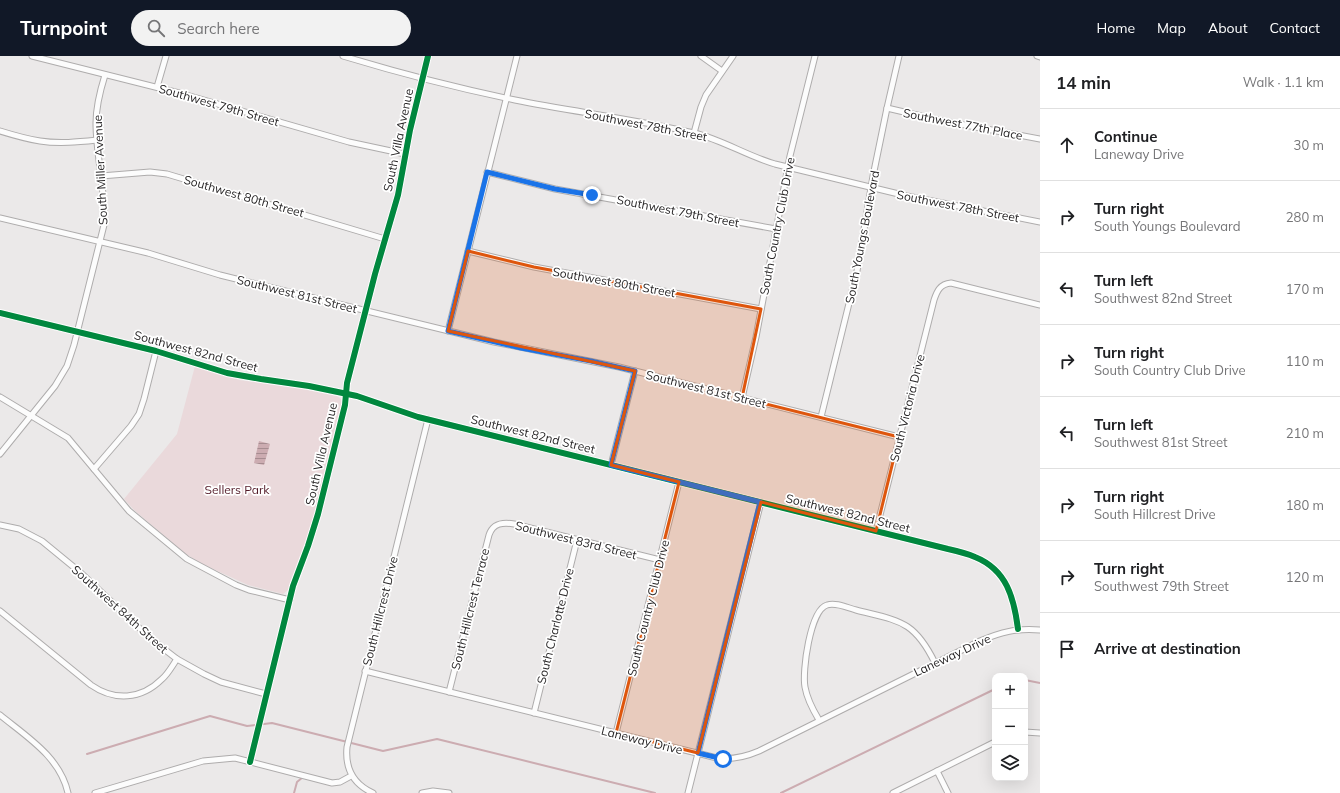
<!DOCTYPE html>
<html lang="en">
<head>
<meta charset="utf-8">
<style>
	:root { --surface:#fff; --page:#f2f2f2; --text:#202124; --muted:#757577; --line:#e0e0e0; --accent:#111827 }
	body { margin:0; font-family:Mulish,sans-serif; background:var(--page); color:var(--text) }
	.controls { position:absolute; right:12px; bottom:12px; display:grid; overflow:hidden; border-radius:8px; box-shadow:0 4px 16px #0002 }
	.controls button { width:36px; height:36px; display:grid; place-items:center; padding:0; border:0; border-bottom:1px solid var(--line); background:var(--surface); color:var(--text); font:20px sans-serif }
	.stop { position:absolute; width:12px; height:12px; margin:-9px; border:3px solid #1a73e8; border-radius:50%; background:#fff }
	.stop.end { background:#1a73e8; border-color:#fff; box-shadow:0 1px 4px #0008 }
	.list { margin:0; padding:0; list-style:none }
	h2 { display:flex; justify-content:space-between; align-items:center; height:52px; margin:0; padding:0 16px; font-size:17px }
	h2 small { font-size:13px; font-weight:400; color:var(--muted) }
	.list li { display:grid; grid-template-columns:26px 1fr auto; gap:12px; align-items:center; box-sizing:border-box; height:72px; padding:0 16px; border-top:1px solid var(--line) }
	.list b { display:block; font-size:15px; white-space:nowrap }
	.list p { margin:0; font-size:13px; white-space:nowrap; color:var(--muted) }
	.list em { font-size:13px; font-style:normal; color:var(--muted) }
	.icon { flex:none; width:22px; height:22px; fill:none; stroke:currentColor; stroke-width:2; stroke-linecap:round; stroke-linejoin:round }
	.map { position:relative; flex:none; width:1040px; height:737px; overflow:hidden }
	header { display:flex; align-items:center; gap:24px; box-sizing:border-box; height:56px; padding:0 20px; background:var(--accent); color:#fff }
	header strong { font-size:19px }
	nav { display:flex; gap:22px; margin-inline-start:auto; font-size:14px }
	.search { width:280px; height:36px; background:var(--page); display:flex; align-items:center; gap:10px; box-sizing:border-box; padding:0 14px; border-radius:22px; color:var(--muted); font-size:15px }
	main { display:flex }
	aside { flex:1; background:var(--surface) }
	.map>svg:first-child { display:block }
	.green { fill:#ead9db }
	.water { fill:url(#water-rules) }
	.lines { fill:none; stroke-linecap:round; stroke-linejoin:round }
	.stream { stroke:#ccacb1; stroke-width:2 }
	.street-casing { stroke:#aeacac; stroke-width:7 }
	.street { stroke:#fcfcfc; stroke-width:5 }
	.cycleway-casing { stroke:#fff; stroke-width:8 }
	.cycleway { stroke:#00873e; stroke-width:6 }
	.route { stroke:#1a73e8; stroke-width:5 }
	.marked { fill:#de560d; fill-opacity:0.2; stroke:#de560d; stroke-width:3; stroke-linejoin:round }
	.labels { text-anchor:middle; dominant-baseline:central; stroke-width:3.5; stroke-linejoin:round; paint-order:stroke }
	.street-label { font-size:12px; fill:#282627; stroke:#fff }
	.park-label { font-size:12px; fill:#521a27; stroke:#fff }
</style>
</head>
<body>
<header>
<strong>Turnpoint</strong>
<div class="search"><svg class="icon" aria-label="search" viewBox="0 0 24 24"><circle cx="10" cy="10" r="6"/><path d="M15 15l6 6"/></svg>Search here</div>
<nav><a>Home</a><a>Map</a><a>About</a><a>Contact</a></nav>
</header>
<main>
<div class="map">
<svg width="1040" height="737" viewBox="0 0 1040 737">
	<defs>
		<pattern id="water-rules" width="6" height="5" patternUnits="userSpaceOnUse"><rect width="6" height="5" fill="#ccacb1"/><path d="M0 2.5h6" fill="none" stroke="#a68c90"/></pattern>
	</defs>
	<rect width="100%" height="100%" fill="#ebe9e9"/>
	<!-- green -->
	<polygon class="green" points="195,310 239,324 297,332 337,340 341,343 341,349 314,460 306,485 288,534 283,538 248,529 200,507 183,496 134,454 124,443 177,378"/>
	<!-- water -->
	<polygon class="water" points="259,385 270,388 264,409 254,407"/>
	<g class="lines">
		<!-- stream -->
		<g class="stream">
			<polyline points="1025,624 1040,627"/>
			<polyline points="87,698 210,660 247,670 272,667 383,695 437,683 655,737"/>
			<polyline points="294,737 297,726 303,721"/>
			<polyline points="781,737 995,633"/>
		</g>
		<!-- street casing -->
		<g class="street-casing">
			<g id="street">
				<polyline points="32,0 183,38 349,86 405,98"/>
				<path d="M343 0C399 17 457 32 515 44 575 56 635 63 694 77 723 84 747 100 775 108L907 140 1040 166"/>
				<polyline points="701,0 722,15"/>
				<polyline points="1037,0 1040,1"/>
				<polyline points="157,31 166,0"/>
				<polyline points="887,52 938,64 1040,83"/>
				<path d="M0 75C13 79 26 83 40 85 59 88 78 86 97 84"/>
				<polyline points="694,77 701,51 706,39 733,0"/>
				<polyline points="487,116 555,133 776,173"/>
				<polyline points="101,120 150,116 167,118 385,183"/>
				<polyline points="0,162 148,197 220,219 494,286 619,311 899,381"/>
				<polyline points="468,195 534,211 761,253"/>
				<path d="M0 257 156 295 227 317 261 323 309 330 357 340 418 361 948 493C957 495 966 497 975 501 1007 514 1014 542 1018 573"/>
				<polyline points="448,275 517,0"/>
				<polyline points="0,341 68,382 129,455 187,503 236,529 249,534 290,544"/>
				<polyline points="742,342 756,281 790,100 815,0"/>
				<polyline points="821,361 857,215 873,120 887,52 899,0"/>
				<path d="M0 398 55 330 67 310 74 289 104 169C106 135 96 101 96 67 96 50 100 35 105 19"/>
				<polyline points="611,409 635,315"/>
				<polyline points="94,413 131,370 139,358 144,343 156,295"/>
				<polyline points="0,469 19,473 42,485 81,517 151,583 177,603 204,618 221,626 266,638"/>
				<path d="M876 475 934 244C937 235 940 228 951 227L1040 249"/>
				<path d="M0 555 91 629C114 645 141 644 162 623 168 618 172 610 177 603"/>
				<path d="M365 615 717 702C732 704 745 701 759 695L980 585C1001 576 1017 572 1040 574"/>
				<path d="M449 636 489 479C493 467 503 466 514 468L660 504"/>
				<polyline points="534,657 577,484"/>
				<path d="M0 659C27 681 60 701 68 737"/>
				<path d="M819 664C813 654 807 643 805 631 802 616 810 554 827 549 836 546 848 552 856 554 899 565 914 564 935 607"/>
				<polyline points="1025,676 1040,677"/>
				<polyline points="616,677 679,426"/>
				<polyline points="250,706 293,530 308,490 318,458 345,349 347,327 375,218 398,139 410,74 428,0"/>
				<polyline points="937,715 948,737"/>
				<polyline points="95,737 203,705 235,702 332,727 340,726 351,720"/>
				<path d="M373 737C353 728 345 712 347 691L428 363"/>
				<polyline points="422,737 433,735 449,737"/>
				<polyline points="688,737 761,446"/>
				<polyline points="893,737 995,686"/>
			</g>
		</g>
		<!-- street -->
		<use href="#street" class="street"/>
		<!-- cycleway casing -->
		<g class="cycleway-casing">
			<g id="cycleway">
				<path d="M0 257 156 295 227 317 261 323 309 330 357 340 418 361 948 493C957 495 966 497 975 501 1007 514 1014 542 1018 573"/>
				<polyline points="250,706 293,530 308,490 318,458 345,349 347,327 375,218 398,139 410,74 428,0"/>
			</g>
		</g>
		<!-- cycleway -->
		<use href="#cycleway" class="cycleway"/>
	</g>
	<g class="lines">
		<!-- route -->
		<polyline class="route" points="592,139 555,133 487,116 448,275 521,292 591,305 635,315 611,409 760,446 698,697 723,703"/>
	</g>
	<!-- marked area -->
	<path class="marked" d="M468 195 534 211 761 253 742 342 899 381 876 475 761 446 698 697 616 677 679 426 611 409 635 315 448 275Z"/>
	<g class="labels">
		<!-- street labels -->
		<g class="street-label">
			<text transform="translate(219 49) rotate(16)">Southwest 79th Street</text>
			<text transform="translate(963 68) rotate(11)">Southwest 77th Place</text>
			<text transform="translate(646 69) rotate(11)">Southwest 78th Street</text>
			<text transform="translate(398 84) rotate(-78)">South Villa Avenue</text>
			<text transform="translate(100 114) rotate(-93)">South Miller Avenue</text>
			<text transform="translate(244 140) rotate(16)">Southwest 80th Street</text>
			<text transform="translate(958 150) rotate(11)">Southwest 78th Street</text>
			<text transform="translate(678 155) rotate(11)">Southwest 79th Street</text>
			<text transform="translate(777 170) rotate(-79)">South Country Club Drive</text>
			<text transform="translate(862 181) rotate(-79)">South Youngs Boulevard</text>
			<text transform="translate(614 226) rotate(10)">Southwest 80th Street</text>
			<text transform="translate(297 238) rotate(14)">Southwest 81st Street</text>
			<text transform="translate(196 295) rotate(15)">Southwest 82nd Street</text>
			<text transform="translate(706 333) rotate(14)">Southwest 81st Street</text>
			<text transform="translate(907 352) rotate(-76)">South Victoria Drive</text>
			<text transform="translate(533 378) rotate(14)">Southwest 82nd Street</text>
			<text transform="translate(321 398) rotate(-77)">South Villa Avenue</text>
			<text transform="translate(848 457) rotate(14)">Southwest 82nd Street</text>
			<text transform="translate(576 484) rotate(14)">Southwest 83rd Street</text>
			<text transform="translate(648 552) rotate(-76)">South Country Club Drive</text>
			<text transform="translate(120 553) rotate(42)">Southwest 84th Street</text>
			<text transform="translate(470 553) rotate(-76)">South Hillcrest Terrace</text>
			<text transform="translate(380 555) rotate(-76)">South Hillcrest Drive</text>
			<text transform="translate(555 570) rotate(-76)">South Charlotte Drive</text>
			<text transform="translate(952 599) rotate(-25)">Laneway Drive</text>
			<text transform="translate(642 684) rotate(14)">Laneway Drive</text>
		</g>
		<!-- park labels -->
		<g class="park-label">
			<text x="237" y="433">Sellers Park</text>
		</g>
	</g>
</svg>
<div class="controls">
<button>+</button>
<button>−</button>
<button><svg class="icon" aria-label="layers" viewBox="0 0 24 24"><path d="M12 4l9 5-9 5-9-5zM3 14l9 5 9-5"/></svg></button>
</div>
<div class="stop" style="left:723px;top:703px"></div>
<div class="stop end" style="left:592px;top:139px"></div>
</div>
<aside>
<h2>14 min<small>Walk · 1.1 km</small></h2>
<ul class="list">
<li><svg class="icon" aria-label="ahead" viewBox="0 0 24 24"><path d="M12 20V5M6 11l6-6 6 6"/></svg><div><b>Continue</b><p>Laneway Drive</p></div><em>30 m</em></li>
<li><svg class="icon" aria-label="right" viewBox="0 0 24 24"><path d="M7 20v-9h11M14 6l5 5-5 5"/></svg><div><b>Turn right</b><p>South Youngs Boulevard</p></div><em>280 m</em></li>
<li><svg class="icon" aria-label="left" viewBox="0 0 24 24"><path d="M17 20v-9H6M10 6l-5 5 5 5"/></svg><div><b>Turn left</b><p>Southwest 82nd Street</p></div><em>170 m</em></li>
<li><svg class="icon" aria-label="right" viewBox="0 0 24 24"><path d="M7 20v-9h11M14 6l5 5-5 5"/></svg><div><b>Turn right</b><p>South Country Club Drive</p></div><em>110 m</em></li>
<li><svg class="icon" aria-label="left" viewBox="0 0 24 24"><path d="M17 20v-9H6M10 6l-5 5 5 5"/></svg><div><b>Turn left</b><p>Southwest 81st Street</p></div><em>210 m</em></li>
<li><svg class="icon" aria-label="right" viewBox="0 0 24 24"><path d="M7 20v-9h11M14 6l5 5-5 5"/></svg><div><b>Turn right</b><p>South Hillcrest Drive</p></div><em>180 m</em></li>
<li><svg class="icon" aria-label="right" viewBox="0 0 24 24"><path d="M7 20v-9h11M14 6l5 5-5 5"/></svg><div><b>Turn right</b><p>Southwest 79th Street</p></div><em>120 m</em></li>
<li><svg class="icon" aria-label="arrive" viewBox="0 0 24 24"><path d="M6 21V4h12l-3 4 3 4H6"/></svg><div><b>Arrive at destination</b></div></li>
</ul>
</aside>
</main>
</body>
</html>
